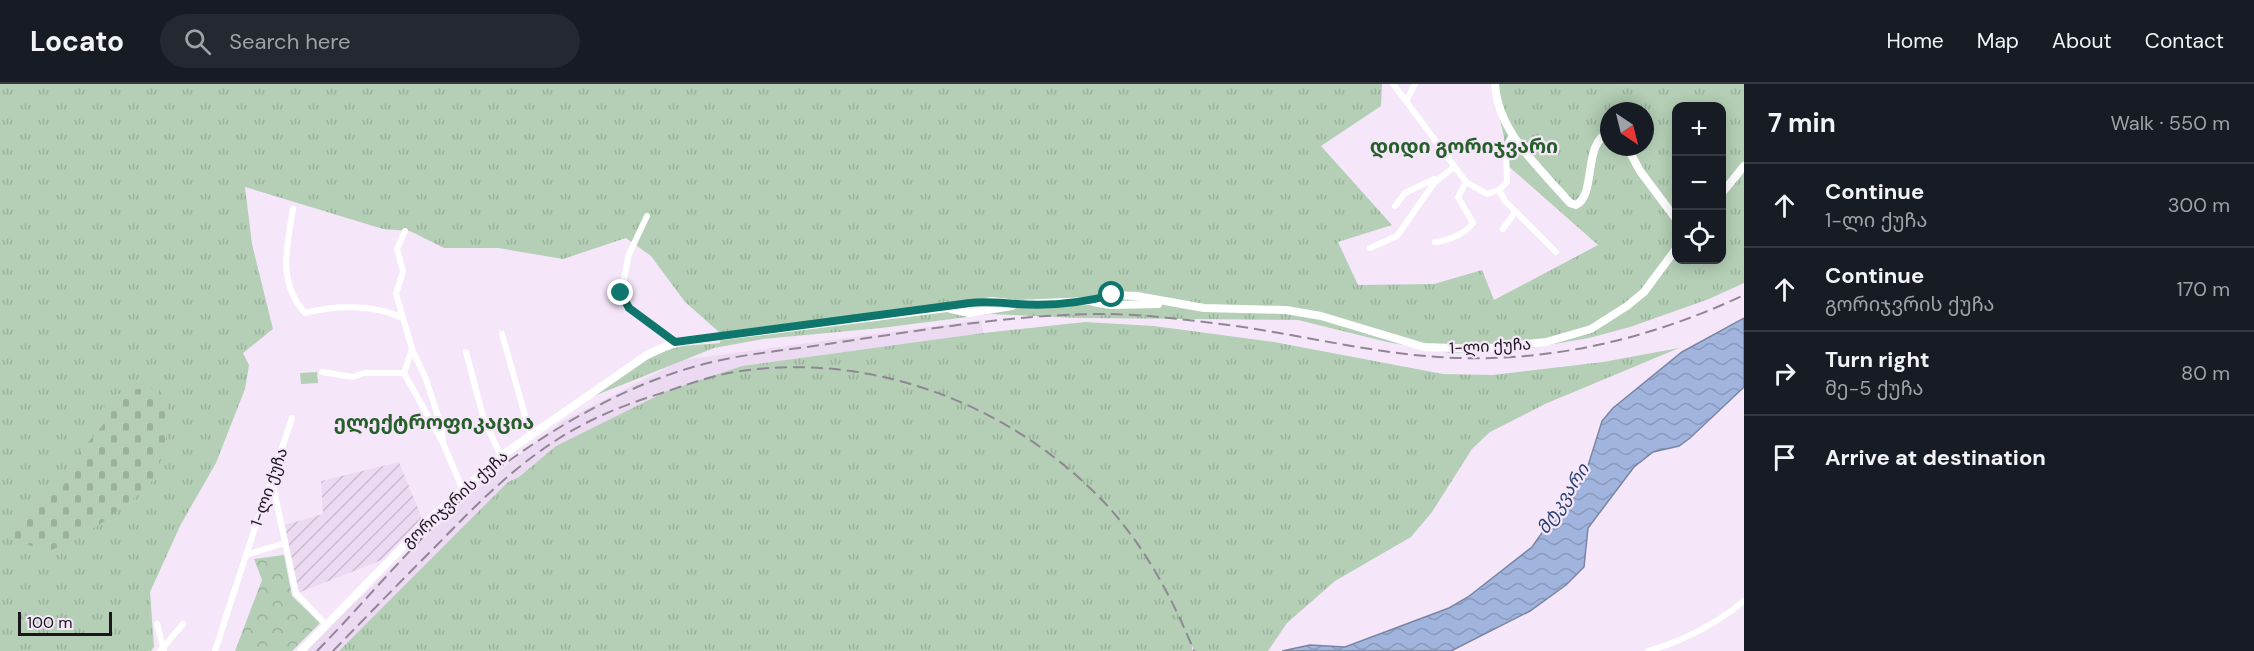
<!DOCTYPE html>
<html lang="en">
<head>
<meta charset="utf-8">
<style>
	:root { --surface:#171b24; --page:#242831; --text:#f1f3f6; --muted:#9ea1a6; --line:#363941 }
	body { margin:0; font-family:"DM Sans","Noto Sans Georgian",sans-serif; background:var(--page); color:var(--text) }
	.controls { position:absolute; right:18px; top:18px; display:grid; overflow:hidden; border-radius:12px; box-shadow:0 3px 15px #0003 }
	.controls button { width:54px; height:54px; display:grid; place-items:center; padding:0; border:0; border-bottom:2px solid var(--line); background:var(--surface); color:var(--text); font:30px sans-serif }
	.compass { position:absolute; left:1600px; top:18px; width:54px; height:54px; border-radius:50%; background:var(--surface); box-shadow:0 3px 15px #0003; rotate:145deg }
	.scale { position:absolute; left:18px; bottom:15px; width:94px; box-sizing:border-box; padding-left:6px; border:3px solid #1b161c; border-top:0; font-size:16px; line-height:21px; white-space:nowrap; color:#1b161c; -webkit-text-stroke:4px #f5e7f9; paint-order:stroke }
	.stop { position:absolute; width:18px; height:18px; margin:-14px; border:4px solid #0f766e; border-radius:50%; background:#fff }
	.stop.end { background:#0f766e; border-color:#fff; box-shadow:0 2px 6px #0008 }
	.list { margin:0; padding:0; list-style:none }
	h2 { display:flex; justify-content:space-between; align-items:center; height:78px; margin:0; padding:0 24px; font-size:26px }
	h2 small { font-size:20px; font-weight:400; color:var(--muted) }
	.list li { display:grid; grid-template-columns:39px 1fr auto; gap:18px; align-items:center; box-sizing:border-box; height:84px; padding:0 24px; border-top:2px solid var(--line) }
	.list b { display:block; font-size:22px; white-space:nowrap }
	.list p { margin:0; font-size:20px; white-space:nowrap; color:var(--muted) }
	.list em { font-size:20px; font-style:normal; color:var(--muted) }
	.icon { flex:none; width:33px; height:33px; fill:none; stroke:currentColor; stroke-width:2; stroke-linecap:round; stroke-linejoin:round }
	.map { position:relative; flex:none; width:1744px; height:567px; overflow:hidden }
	header { display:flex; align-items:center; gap:36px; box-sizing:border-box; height:84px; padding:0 30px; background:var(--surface); border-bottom:2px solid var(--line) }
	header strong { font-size:28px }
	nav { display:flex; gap:33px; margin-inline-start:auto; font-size:21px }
	.search { width:420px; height:54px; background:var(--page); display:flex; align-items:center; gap:15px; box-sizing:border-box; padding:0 21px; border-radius:33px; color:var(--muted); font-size:22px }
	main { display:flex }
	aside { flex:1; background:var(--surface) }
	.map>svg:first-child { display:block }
	.built { fill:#ecdaf2 }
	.industrial { fill:url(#industrial-furrows) }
	.grass { fill:url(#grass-tufts); fill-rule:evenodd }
	.forest { fill:url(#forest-crowns) }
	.cemetery { fill:url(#cemetery-stones) }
	.pitch { fill:#b4cfb6 }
	.water { fill:url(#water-waves); stroke:#7985a3; stroke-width:1.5 }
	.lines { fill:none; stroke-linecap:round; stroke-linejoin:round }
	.street { stroke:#fff; stroke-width:6 }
	.secondary { stroke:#fff; stroke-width:8 }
	.rail { stroke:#918794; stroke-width:2; stroke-dasharray:12 6; stroke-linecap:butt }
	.route { stroke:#0f766e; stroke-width:8 }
	.labels { text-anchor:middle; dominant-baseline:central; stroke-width:4.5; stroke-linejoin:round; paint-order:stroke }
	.street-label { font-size:16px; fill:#1b161c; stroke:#f5e7f9 }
	.water-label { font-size:18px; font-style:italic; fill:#294073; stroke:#f5e7f9 }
	.quarter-label { font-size:20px; font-weight:bold; fill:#275f2b; stroke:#f5e7f9 }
</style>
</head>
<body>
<header>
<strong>Locato</strong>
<div class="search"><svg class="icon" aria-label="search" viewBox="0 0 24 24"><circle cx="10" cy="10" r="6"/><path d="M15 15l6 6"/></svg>Search here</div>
<nav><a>Home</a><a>Map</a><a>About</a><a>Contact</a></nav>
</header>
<main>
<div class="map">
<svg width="1744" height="567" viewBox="0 0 1744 567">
	<defs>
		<pattern id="industrial-furrows" width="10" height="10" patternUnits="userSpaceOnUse" patternTransform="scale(1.5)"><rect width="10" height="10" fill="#ecdaf2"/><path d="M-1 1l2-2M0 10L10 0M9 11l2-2" fill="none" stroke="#cabacf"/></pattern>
		<pattern id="grass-tufts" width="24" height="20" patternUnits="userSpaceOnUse" patternTransform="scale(1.5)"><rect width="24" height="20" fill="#b4cfb6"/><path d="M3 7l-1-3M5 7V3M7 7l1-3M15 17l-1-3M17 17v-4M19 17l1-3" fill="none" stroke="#9ab19c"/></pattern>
		<pattern id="forest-crowns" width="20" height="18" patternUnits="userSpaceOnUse" patternTransform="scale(1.5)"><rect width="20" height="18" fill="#b4cfb6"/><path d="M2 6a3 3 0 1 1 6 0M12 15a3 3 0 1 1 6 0" fill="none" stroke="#9ab19c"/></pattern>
		<pattern id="cemetery-stones" width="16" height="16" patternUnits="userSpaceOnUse" patternTransform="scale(1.5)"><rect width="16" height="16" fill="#b4cfb6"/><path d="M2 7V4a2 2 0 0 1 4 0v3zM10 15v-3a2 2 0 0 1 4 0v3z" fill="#9ab19c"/></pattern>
		<pattern id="water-waves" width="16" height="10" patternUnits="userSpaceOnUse" patternTransform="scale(1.5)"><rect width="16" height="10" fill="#a1b4dd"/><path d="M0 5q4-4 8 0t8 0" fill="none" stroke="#8a9abd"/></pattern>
	</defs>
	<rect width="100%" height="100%" fill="#f5e7f9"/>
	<!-- built -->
	<polygon class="built" points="981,236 983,249 742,282 667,307 474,436 339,567 303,567 479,403 563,337 682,276"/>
	<!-- industrial -->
	<polygon class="industrial" points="399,378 422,434 382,476 298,509 285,441 323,430 321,397"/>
	<!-- grass -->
	<g class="grass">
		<path d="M0 0H1382L1381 22 1321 62 1392 141 1338 158 1358 201 1434 200 1482 186 1494 216 1598 161 1506 80 1504 53 1492 0H1744V199L1709 215 1630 243 1589 254 1514 267 1450 269 1387 258 1298 236 1079 234 991 230 881 244 763 255 714 264 594 312C620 294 647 270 679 263 692 260 707 261 720 259L719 248 685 218 651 172 626 154 563 175 498 164H444L410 147 383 145 245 103 252 160 273 245 243 269 249 281 245 305 216 379 181 440 150 508 154 563 151 567H0ZM1676 22H1722V176H1676ZM1609 27H1645V63H1609Z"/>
		<polygon points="1085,238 1154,242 1274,258 1443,290 1493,291 1603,278 1679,264 1545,320 1490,348 1472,365 1432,428 1411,453 1335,497 1287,539 1268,567 1194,567 1192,562 1192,567 339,567 508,398 519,393 556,362 667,307 742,282 983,249"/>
	</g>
	<!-- forest -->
	<polygon class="forest" points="284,471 292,512 320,539 292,567 235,567 262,496 254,475"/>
	<!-- cemetery -->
	<polygon class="cemetery" points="138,305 159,305 168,323 165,367 150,401 99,441 48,468 7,453 64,401 80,368 108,335 104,322 118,310"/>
	<!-- pitch -->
	<polygon class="pitch" points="317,288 318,299 301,300 300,289"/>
	<!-- water -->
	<polygon class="water" points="1744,234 1744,303 1690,354 1679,362 1653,368 1634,383 1588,444 1584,483 1566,501 1530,527 1451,567 1282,567 1310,561 1345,563 1449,524 1468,513 1532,463 1587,385 1602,337 1613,324 1682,268"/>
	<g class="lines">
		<!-- street -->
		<g class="street">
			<polyline points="1393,0 1406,17"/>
			<path d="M1415 0 1406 17 1466 98 1458 113 1473 139C1465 150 1448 157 1435 158"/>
			<polyline points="1512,51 1506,63 1507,98 1499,106 1505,117 1556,168"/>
			<polyline points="1466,98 1487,110 1499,106"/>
			<polyline points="1395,122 1405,109 1434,95"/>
			<path d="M293 125C287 162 277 198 305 229 336 221 373 220 403 234"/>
			<polyline points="647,132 629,170 621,209 629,224 675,258"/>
			<polyline points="1503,145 1515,128"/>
			<polyline points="405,147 397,165 403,187 396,210 412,265 426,295 442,345 443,359"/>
			<polyline points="1370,164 1397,152 1434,99 1453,84"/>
			<polyline points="502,250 530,349"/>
			<polyline points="412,265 404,289 443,359 462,404"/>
			<polyline points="466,268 484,336 501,372"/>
			<polyline points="322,288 353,293 364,289 404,289"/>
			<polyline points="272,397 296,509 326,541"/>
			<polyline points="246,471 292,334"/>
			<polyline points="157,540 164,567"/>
			<polyline points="160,567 183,540"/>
			<polyline points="215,567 246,471 285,459"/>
			<path d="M1648 567C1683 557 1716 540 1744 517"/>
		</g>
		<!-- secondary -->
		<g class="secondary">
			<path d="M1495 0C1498 49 1540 84 1570 119L1576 121C1597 110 1582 60 1609 48"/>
			<polyline points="1627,63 1640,87 1676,135"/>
			<polyline points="1722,109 1744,82"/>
			<polyline points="1093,218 1110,221 1158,220"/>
			<polyline points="951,225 969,229 1012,222"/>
			<polyline points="301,567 431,434 501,372 647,271 675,258 947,224 992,217 1018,220 1090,217 1112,211 1137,212 1204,224 1286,226 1321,232 1424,263 1481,265 1546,258 1591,245 1627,222 1644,208 1676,165"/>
		</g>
		<!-- rail -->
		<g class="rail">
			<path d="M317 567C377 506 441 424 510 376 568 335 634 298 704 280 746 269 791 266 834 259 923 246 1015 230 1104 230 1145 230 1187 236 1228 241 1305 251 1381 272 1459 274 1557 277 1655 253 1744 211"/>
			<path d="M333 567C367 532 401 497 436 462 474 423 511 385 558 355 589 335 626 320 662 309 686 301 710 292 735 288 865 267 1000 316 1093 407 1138 450 1171 510 1194 567"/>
		</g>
	</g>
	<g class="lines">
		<!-- route -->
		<path class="route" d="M621 209 629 224 675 258 970 219C986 217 1001 219 1017 220 1048 222 1082 219 1112 211"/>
	</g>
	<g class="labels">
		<!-- street labels -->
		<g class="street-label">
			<text transform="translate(1490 262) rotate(-3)">1-ლი ქუჩა</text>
			<text transform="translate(269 403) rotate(-71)">1-ლი ქუჩა</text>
			<text transform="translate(455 415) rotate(-42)">გორიჯვრის ქუჩა</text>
		</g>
		<!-- water labels -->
		<g class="water-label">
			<text transform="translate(1563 415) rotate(-57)">მტკვარი</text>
		</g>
		<!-- quarter labels -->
		<g class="quarter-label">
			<text x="1464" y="62">დიდი გორიჯვარი</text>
			<text x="434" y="338">ელექტროფიკაცია</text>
		</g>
	</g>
</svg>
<div class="controls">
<button>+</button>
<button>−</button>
<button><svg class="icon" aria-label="locate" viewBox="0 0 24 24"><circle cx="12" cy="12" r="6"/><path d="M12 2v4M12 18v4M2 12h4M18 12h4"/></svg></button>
</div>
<svg class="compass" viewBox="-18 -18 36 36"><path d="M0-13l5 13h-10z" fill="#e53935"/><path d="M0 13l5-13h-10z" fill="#9ea1a6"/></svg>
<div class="scale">100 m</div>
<div class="stop" style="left:1112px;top:211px"></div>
<div class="stop end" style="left:621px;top:209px"></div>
</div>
<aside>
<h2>7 min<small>Walk · 550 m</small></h2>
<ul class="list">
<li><svg class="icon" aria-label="ahead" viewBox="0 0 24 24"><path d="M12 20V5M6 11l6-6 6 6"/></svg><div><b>Continue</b><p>1-ლი ქუჩა</p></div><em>300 m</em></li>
<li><svg class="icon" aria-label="ahead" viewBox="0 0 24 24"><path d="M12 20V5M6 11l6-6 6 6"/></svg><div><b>Continue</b><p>გორიჯვრის ქუჩა</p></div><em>170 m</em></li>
<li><svg class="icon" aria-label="right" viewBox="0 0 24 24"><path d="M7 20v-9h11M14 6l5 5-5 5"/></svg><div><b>Turn right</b><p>მე-5 ქუჩა</p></div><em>80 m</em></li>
<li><svg class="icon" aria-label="arrive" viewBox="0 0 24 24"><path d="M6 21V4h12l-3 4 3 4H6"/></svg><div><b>Arrive at destination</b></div></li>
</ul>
</aside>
</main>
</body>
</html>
